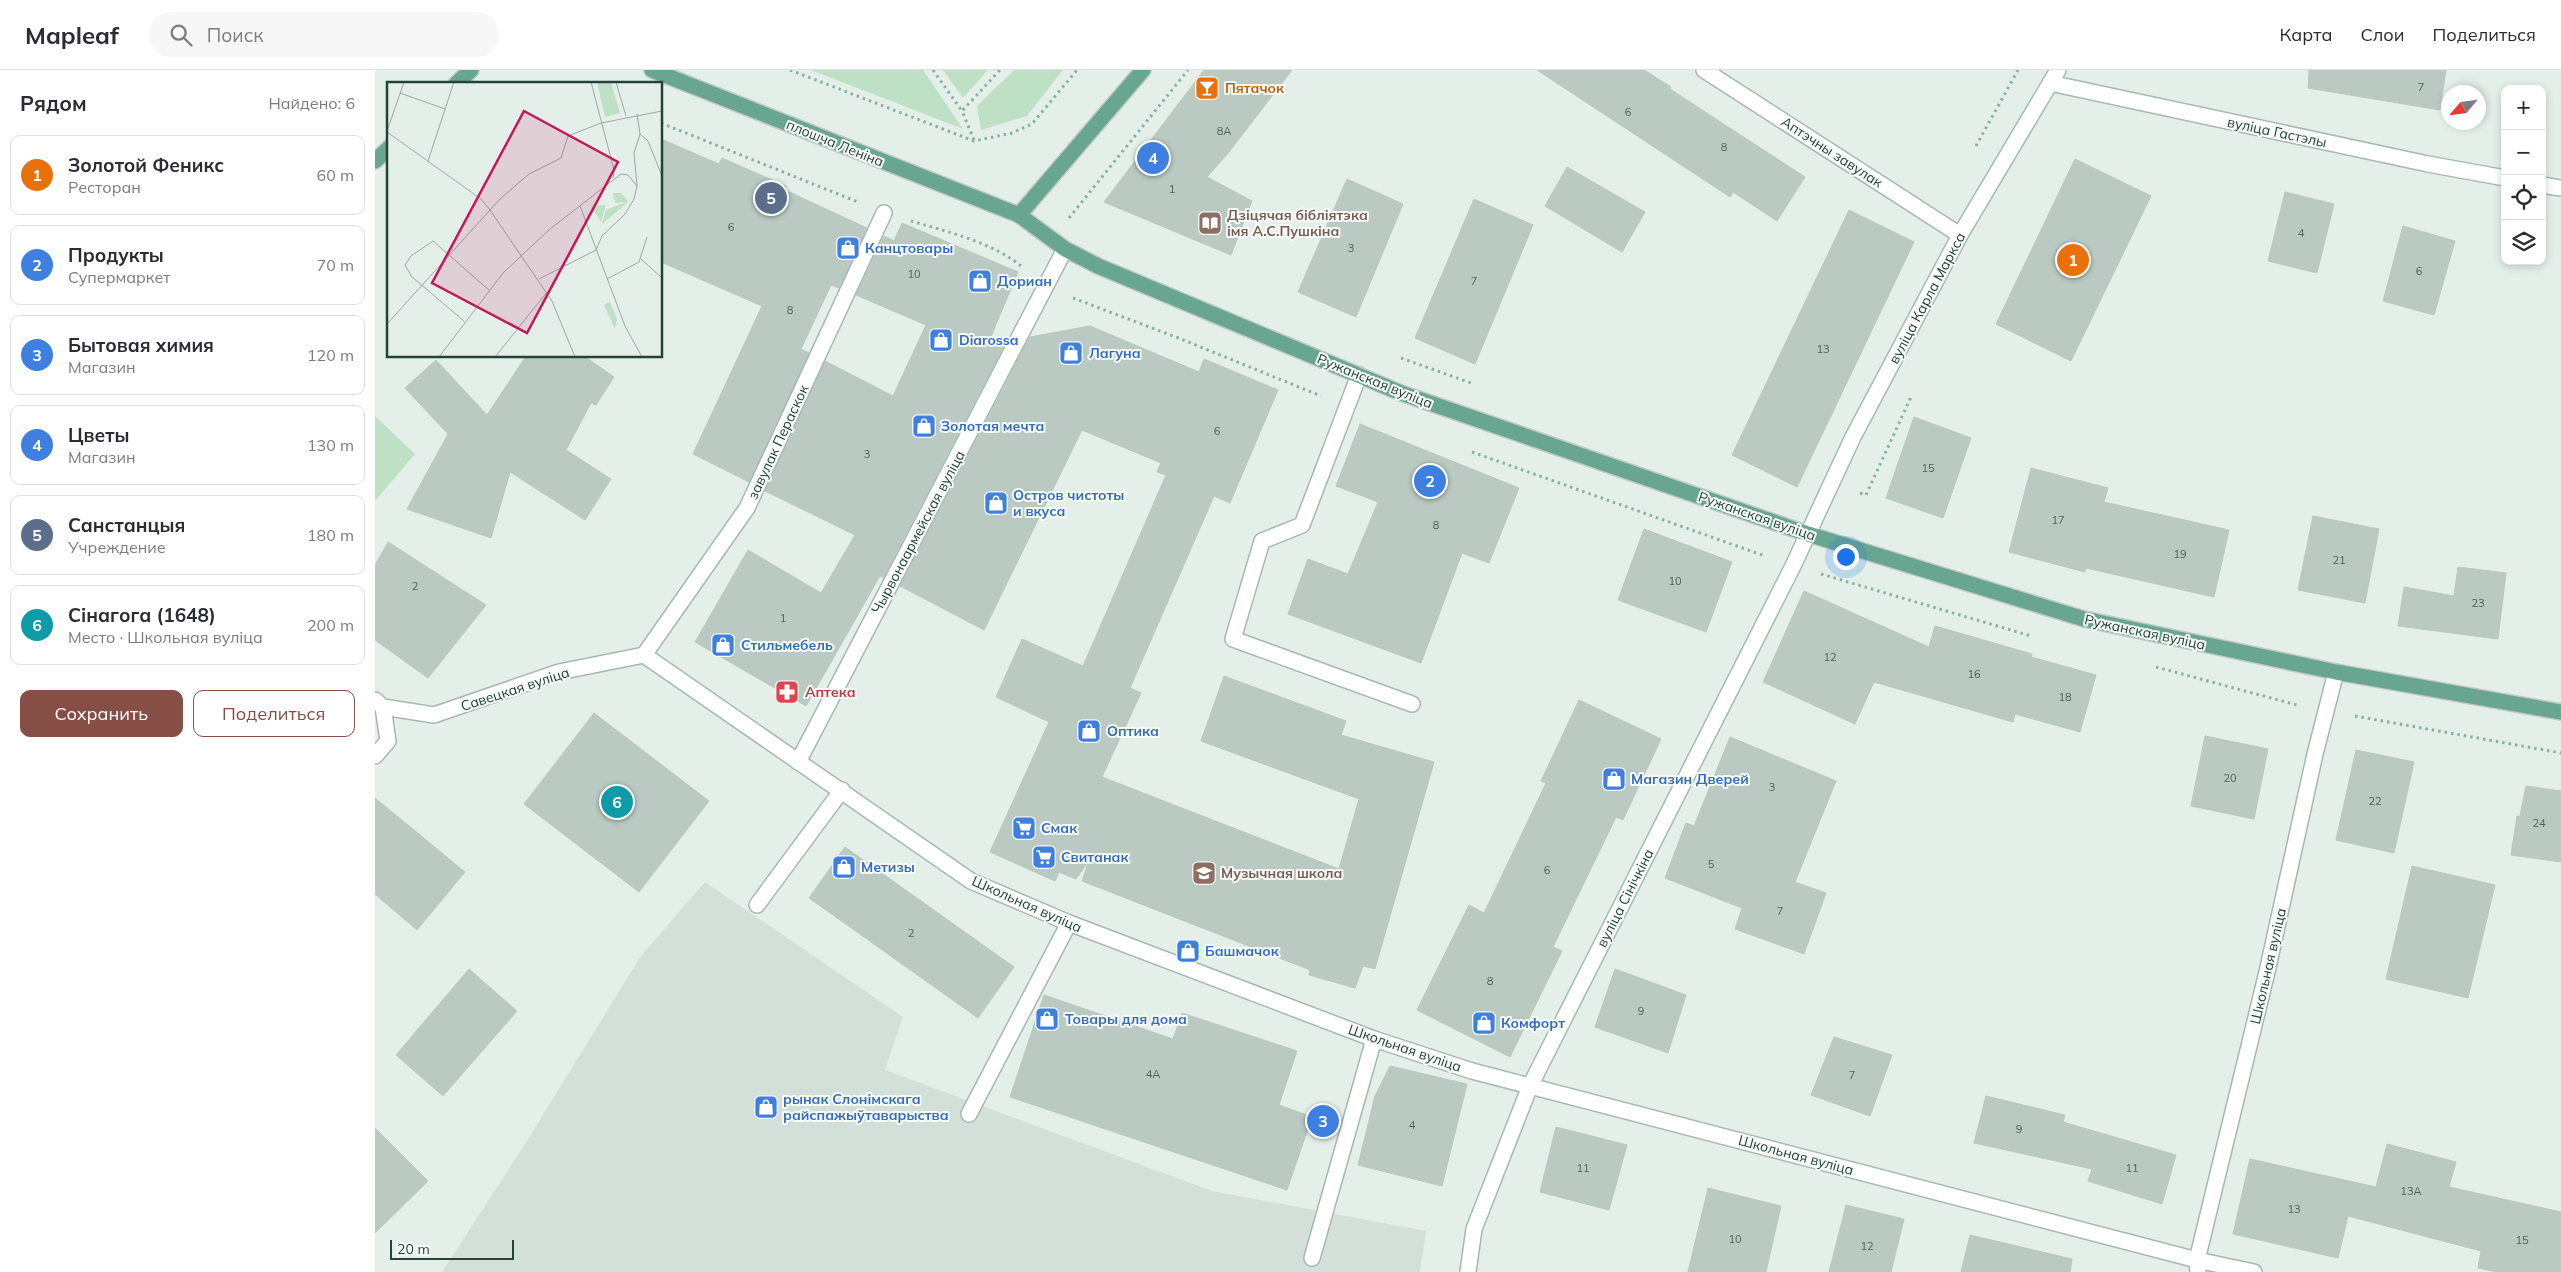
<!DOCTYPE html>
<html lang="ru">
<head>
<meta charset="utf-8">
<style>
	:root { --surface:#fff; --page:#f7f7f7; --text:#2b2b33; --muted:#7c7c81; --line:#e1e1e2; --accent:#864e45 }
	body { margin:0; font-family:Mulish,sans-serif; background:var(--page); color:var(--text) }
	.controls { position:absolute; right:15px; top:15px; display:grid; overflow:hidden; border-radius:10px; box-shadow:0 2px 8px #0003 }
	.controls button { width:45px; height:45px; display:grid; place-items:center; padding:0; border:0; border-bottom:1px solid var(--line); background:var(--surface); color:var(--text); font:25px sans-serif }
	.compass { position:absolute; left:2066px; top:15px; width:45px; height:45px; border-radius:50%; background:var(--surface); box-shadow:0 2px 8px #0003; rotate:242deg }
	.scale { position:absolute; left:15px; bottom:12px; width:124px; box-sizing:border-box; padding-left:5px; border:2px solid #234238; border-top:0; font-size:14px; line-height:18px; white-space:nowrap; color:#234238; -webkit-text-stroke:4px #f6fbf8; paint-order:stroke }
	.you { position:absolute; left:1470px; top:486px; width:18px; height:18px; margin:-12px; border:4px solid #fff; border-radius:50%; background:#1a73e8; box-shadow:0 0 0 8px #1a73e833 }
	.badge { display:grid; place-items:center; width:32px; height:32px; border-radius:50%; background:var(--accent); color:#fff; font-size:16px; font-weight:700 }
	.pin { position:absolute; translate:-50% -50%; border:2px solid #fff; box-shadow:0 1px 5px #0006 }
	.list { margin:0; padding:0; list-style:none }
	h2 { display:flex; justify-content:space-between; align-items:center; height:65px; margin:0; padding:0 20px; font-size:21px }
	h2 small { font-size:16px; font-weight:400; color:var(--muted) }
	.list li { display:grid; grid-template-columns:32px 1fr auto; gap:15px; align-items:center; box-sizing:border-box; height:80px; margin:0 10px 10px; padding:0 10px; border:1px solid var(--line); border-radius:10px }
	.list b { display:block; font-size:19px; white-space:nowrap }
	.list p { margin:0; font-size:16px; white-space:nowrap; color:var(--muted) }
	.list em { font-size:16px; font-style:normal; color:var(--muted) }
	.actions { display:flex; gap:10px; padding:15px 20px }
	.actions a { flex:1; padding:11px 0; border:1px solid var(--accent); border-radius:10px; text-align:center; font-size:18px; color:var(--accent) }
	.actions .main { background:var(--accent); color:#fff }
	.icon { flex:none; width:28px; height:28px; fill:none; stroke:currentColor; stroke-width:2; stroke-linecap:round; stroke-linejoin:round }
	.map { position:relative; flex:none; width:2186px; height:1202px; overflow:hidden }
	header { display:flex; align-items:center; gap:30px; box-sizing:border-box; height:70px; padding:0 25px; background:var(--surface); border-bottom:1px solid var(--line) }
	header strong { font-size:24px }
	nav { display:flex; gap:28px; margin-inline-start:auto; font-size:18px }
	.search { width:350px; height:45px; background:var(--page); display:flex; align-items:center; gap:12px; box-sizing:border-box; padding:0 18px; border-radius:28px; color:var(--muted); font-size:19px }
	main { display:flex }
	aside { flex:1; background:var(--surface) }
	.map>svg:first-child { display:block }
	.built { fill:#d3dfd9 }
	.green { fill:#bee0c5 }
	.building { fill:#bacac3; stroke:#b7c9c0 }
	.lines { fill:none; stroke-linecap:round; stroke-linejoin:round }
	.lane-casing { stroke:#a7b8b1; stroke-width:18 }
	.street-casing { stroke:#a7b8b1; stroke-width:18 }
	.secondary-casing { stroke:#a3bbb1; stroke-width:18 }
	.primary-casing { stroke:#c1cac7; stroke-width:18 }
	.path { stroke:#85b3a2; stroke-width:3; stroke-dasharray:2.5 4; stroke-linecap:butt }
	.lane { stroke:#fff; stroke-width:15 }
	.street { stroke:#fff; stroke-width:15 }
	.secondary { stroke:#fff; stroke-width:15 }
	.primary { stroke:#69a692; stroke-width:15 }
	.labels { text-anchor:middle; dominant-baseline:central; stroke-width:4; stroke-linejoin:round; paint-order:stroke }
	.number-label { font-size:11px; fill:#49645b }
	.food-label { font-size:14px; font-weight:bold; fill:#c56008; stroke:#f6fbf8; text-anchor:start }
	.street-label { font-size:14px; fill:#234238; stroke:#f6fbf8 }
	.education-label { font-size:14px; font-weight:bold; fill:#785e54; stroke:#f6fbf8; text-anchor:start }
	.shop-label { font-size:14px; font-weight:bold; fill:#366cbe; stroke:#f6fbf8; text-anchor:start }
	.health-label { font-size:14px; font-weight:bold; fill:#be3a42; stroke:#f6fbf8; text-anchor:start }
	.inset-road { fill:none; stroke:#97aaa3; stroke-width:1 }
	.view { fill:#c2185b; fill-opacity:0.15; stroke:#c2185b; stroke-width:2.5 }
	.inset-edge { fill:none; stroke:#234238; stroke-width:2.5 }
</style>
</head>
<body>
<header>
<strong>Mapleaf</strong>
<div class="search"><svg class="icon" aria-label="search" viewBox="0 0 24 24"><circle cx="10" cy="10" r="6"/><path d="M15 15l6 6"/></svg>Поиск</div>
<nav><a>Карта</a><a>Слои</a><a>Поделиться</a></nav>
</header>
<main>
<aside>
<h2>Рядом<small>Найдено: 6</small></h2>
<ul class="list">
<li><span class="badge" style="background:#e8710a">1</span><div><b>Золотой Феникс</b><p>Ресторан</p></div><em>60 m</em></li>
<li><span class="badge" style="background:#3f7fe0">2</span><div><b>Продукты</b><p>Супермаркет</p></div><em>70 m</em></li>
<li><span class="badge" style="background:#3f7fe0">3</span><div><b>Бытовая химия</b><p>Магазин</p></div><em>120 m</em></li>
<li><span class="badge" style="background:#3f7fe0">4</span><div><b>Цветы</b><p>Магазин</p></div><em>130 m</em></li>
<li><span class="badge" style="background:#5c6f8a">5</span><div><b>Санстанцыя</b><p>Учреждение</p></div><em>180 m</em></li>
<li><span class="badge" style="background:#0f9aa8">6</span><div><b>Сінагога (1648)</b><p>Место · Школьная вуліца</p></div><em>200 m</em></li>
</ul>
<div class="actions"><a class="main">Сохранить</a><a>Поделиться</a></div>
</aside>
<div class="map">
<svg width="2186" height="1202" viewBox="0 0 2186 1202">
	<rect width="100%" height="100%" fill="#e5efea"/>
	<!-- built -->
	<polygon class="built" points="330,812 528,947 510,1000 837,1121 1051,1161 1045,1202 67,1202 150,1074 266,886"/>
	<!-- green -->
	<g class="green">
		<polygon points="436,0 548,0 588,59"/>
		<polygon points="568,0 613,0 588,28"/>
		<polygon points="639,0 688,0 652,46 606,60 602,36"/>
		<polygon points="0,346 40,384 0,431"/>
	</g>
	<!-- building -->
	<g class="building">
		<polygon points="829,0 917,0 854,82 832,107 877,131 856,185 729,132"/>
		<polygon points="1162,0 1269,0 1296,17 1295,19 1430,107 1402,151 1358,122 1355,127"/>
		<polygon points="1934,0 2071,0 2065,40 1933,18"/>
		<polygon points="286,69 344,94 347,88 411,116 410,120 492,158 464,218 456,215 426,279 434,283 374,412 318,384 387,236 286,192"/>
		<polygon points="1700,89 1776,126 1696,291 1621,254"/>
		<polygon points="1192,97 1270,142 1247,182 1170,136"/>
		<polygon points="972,109 1028,134 981,247 923,222"/>
		<polygon points="1910,122 1959,134 1942,203 1893,191"/>
		<polygon points="1099,129 1158,155 1100,294 1040,268"/>
		<polygon points="1474,140 1539,172 1422,417 1357,385"/>
		<polygon points="527,153 643,202 612,276 631,272 508,508 505,506 431,636 320,572 373,480 446,523 480,465 390,421 450,291 518,326 551,255 481,225 509,166 519,171"/>
		<polygon points="2028,156 2080,171 2059,245 2008,231"/>
		<polygon points="715,256 824,302 829,289 903,320 855,433 839,426 755,618 766,623 727,707 964,799 984,729 826,671 849,606 971,651 966,665 1059,692 1000,899 988,896 980,918 934,905 935,900 707,811 714,791 701,809 684,802 680,811 615,782 674,652 621,627 647,569 708,596 791,405 782,402 786,393 707,360 609,560 525,516 655,267"/>
		<polygon points="151,286 209,286 239,307 221,335 216,333 191,380 236,409 210,450 135,402 116,468 32,439 73,364 30,318 61,290 112,345"/>
		<polygon points="1539,347 1596,368 1568,448 1511,428"/>
		<polygon points="985,354 1144,418 1114,493 1087,483 1046,593 913,544 933,489 973,504 1003,432 961,416"/>
		<polygon points="1656,398 1733,418 1729,432 1854,460 1839,527 1711,498 1710,502 1634,482"/>
		<polygon points="1938,446 2004,459 1990,533 1923,520"/>
		<polygon points="1269,459 1357,492 1331,562 1243,530"/>
		<polygon points="13,472 111,535 53,608 0,570 0,495"/>
		<polygon points="2083,497 2131,503 2123,569 2023,556 2029,517 2079,526"/>
		<polygon points="1429,521 1554,577 1560,556 1657,584 1656,587 1721,605 1705,662 1640,644 1638,652 1499,612 1480,654 1388,612"/>
		<polygon points="1204,630 1286,669 1248,750 1241,747 1178,877 1187,881 1135,987 1042,940 1094,835 1109,843 1171,713 1166,711"/>
		<polygon points="219,643 334,731 264,822 149,734"/>
		<polygon points="1830,666 1893,679 1879,749 1816,736"/>
		<polygon points="1355,667 1461,711 1420,812 1451,823 1429,884 1360,859 1367,838 1290,808 1311,753 1319,756"/>
		<polygon points="1981,680 2039,692 2019,783 1961,770"/>
		<polygon points="2151,716 2186,721 2186,792 2136,785 2142,746 2145,746"/>
		<polygon points="0,728 90,802 42,860 0,824"/>
		<polygon points="470,777 639,897 603,948 434,828"/>
		<polygon points="2037,796 2120,815 2093,928 2011,909"/>
		<polygon points="94,899 142,941 68,1026 21,985"/>
		<polygon points="1240,899 1311,925 1293,983 1220,957"/>
		<polygon points="669,925 798,969 807,943 922,981 904,1035 937,1047 912,1120 635,1027"/>
		<polygon points="1459,967 1517,985 1495,1046 1436,1025"/>
		<polygon points="1015,996 1092,1014 1067,1116 983,1095 1000,1026"/>
		<polygon points="1611,1026 1690,1045 1688,1052 1801,1085 1787,1134 1713,1111 1717,1099 1599,1073"/>
		<polygon points="1181,1057 1252,1075 1234,1140 1165,1122"/>
		<polygon points="0,1058 53,1111 0,1163"/>
		<polygon points="2012,1074 2081,1092 2074,1117 2186,1142 2186,1202 2122,1202 2103,1198 2106,1181 1973,1146 1963,1188 1858,1164 1875,1089 2001,1117"/>
		<polygon points="1333,1118 1406,1136 1391,1202 1313,1202"/>
		<polygon points="1471,1135 1529,1149 1516,1202 1454,1202"/>
		<polygon points="1595,1165 1697,1189 1695,1202 1586,1202"/>
	</g>
	<g class="lines">
		<!-- lane casing -->
		<g class="lane-casing">
			<g id="lane">
				<polyline points="984,305 927,455 887,471 858,569 1037,634"/>
				<polyline points="0,686 13,671 8,637"/>
				<polyline points="382,835 467,720"/>
				<polyline points="594,1044 694,853"/>
				<polyline points="937,1188 999,969"/>
			</g>
		</g>
		<!-- street casing -->
		<g class="street-casing">
			<g id="street">
				<polyline points="1329,0 1585,165"/>
				<polyline points="1675,13 2053,94 2130,108"/>
				<polyline points="2167,115 2186,118"/>
				<polyline points="269,585 372,438 509,143"/>
				<polyline points="0,630 8,637 59,645 184,602 269,585 596,811 694,853 999,969 1097,1001 1822,1190 1879,1202"/>
				<polyline points="423,692 690,179"/>
				<polyline points="1823,1202 1822,1190 1892,902 1940,684 1961,602"/>
			</g>
		</g>
		<!-- secondary casing -->
		<g class="secondary-casing">
			<polyline id="secondary" points="1093,1202 1099,1159 1155,1016 1418,496 1478,367 1585,165 1683,0"/>
		</g>
		<!-- primary casing -->
		<g class="primary-casing">
			<g id="primary">
				<polyline points="277,0 644,145 690,179 723,196 1026,323 1433,464 1709,549 1961,602 2186,642"/>
				<polyline points="81,14 96,0"/>
				<polyline points="0,91 14,78"/>
				<polyline points="644,145 768,0"/>
			</g>
		</g>
		<!-- path -->
		<g class="path">
			<polyline points="415,0 599,71 637,63 657,54 702,0"/>
			<polyline points="558,0 587,41"/>
			<polyline points="286,53 483,132"/>
			<polyline points="599,70 587,41 625,0"/>
			<polyline points="1601,76 1643,0"/>
			<polyline points="694,148 813,0"/>
			<path d="M536 151C570 161 620 173 647 197"/>
			<polyline points="698,228 806,269 946,326"/>
			<polyline points="1026,288 1096,313"/>
			<polyline points="1097,382 1390,486"/>
			<polyline points="1485,423 1491,425 1536,327"/>
			<polyline points="1446,504 1656,566"/>
			<polyline points="1781,597 1922,635"/>
			<polyline points="1980,646 2186,683"/>
		</g>
		<!-- lane -->
		<use href="#lane" class="lane"/>
		<!-- street -->
		<use href="#street" class="street"/>
		<!-- secondary -->
		<use href="#secondary" class="secondary"/>
		<!-- primary -->
		<use href="#primary" class="primary"/>
	</g>
	<!-- icons -->
	<defs>
		<g id="bar-square" transform="scale(1.25)"><rect x="-9" y="-9" width="18" height="18" rx="4" fill="#e8710a" stroke="#f6fbf8"/><path d="M-6-5H6L.8 .8V4.5H3.5V6h-7V4.5H-.8V.8Z" fill="#fff"/></g>
		<g id="library-square" transform="scale(1.25)"><rect x="-9" y="-9" width="18" height="18" rx="4" fill="#8d6e63" stroke="#f6fbf8"/><path d="M-6-4Q-3-5.5-.7-3.5V5Q-3 3-6 4ZM6-4Q3-5.5 .7-3.5V5Q3 3 6 4Z" fill="#fff"/></g>
		<g id="shop-square" transform="scale(1.25)"><rect x="-9" y="-9" width="18" height="18" rx="4" fill="#3f7fe0" stroke="#f6fbf8"/><path d="M-5-2.5h2.3a2.7 3.5 0 0 1 5.4 0H5L5.5 6h-11ZM-1.5-2.5h3a1.5 2.3 0 0 0-3 0Z" fill="#fff"/></g>
		<g id="pharmacy-square" transform="scale(1.25)"><rect x="-9" y="-9" width="18" height="18" rx="4" fill="#e0444e" stroke="#f6fbf8"/><path d="M-2-6h4v4h4v4h-4v4h-4v-4h-4v-4h4Z" fill="#fff"/></g>
		<g id="supermarket-square" transform="scale(1.25)"><rect x="-9" y="-9" width="18" height="18" rx="4" fill="#3f7fe0" stroke="#f6fbf8"/><path d="M-6-5.5h2.5l.6 2H6L4.5 2H-2.5L-4.4-4H-6ZM-1.5 3.2a1.3 1.3 0 1 0 .1 0ZM3 3.2a1.3 1.3 0 1 0 .1 0Z" fill="#fff"/></g>
		<g id="school-square" transform="scale(1.25)"><rect x="-9" y="-9" width="18" height="18" rx="4" fill="#8d6e63" stroke="#f6fbf8"/><path d="M0-5L7-2L0 1L-7-2ZM-4 1L0 2.5L4 1V4Q0 6-4 4Z" fill="#fff"/></g>
	</defs>
	<g fill-rule="evenodd">
		<use href="#bar-square" x="832" y="18"/>
		<use href="#library-square" x="835" y="153"/>
		<use href="#shop-square" x="473" y="178"/>
		<use href="#shop-square" x="605" y="211"/>
		<use href="#shop-square" x="566" y="270"/>
		<use href="#shop-square" x="696" y="283"/>
		<use href="#shop-square" x="549" y="356"/>
		<use href="#shop-square" x="621" y="433"/>
		<use href="#shop-square" x="348" y="575"/>
		<use href="#pharmacy-square" x="412" y="622"/>
		<use href="#shop-square" x="714" y="661"/>
		<use href="#shop-square" x="1239" y="709"/>
		<use href="#supermarket-square" x="649" y="758"/>
		<use href="#supermarket-square" x="669" y="787"/>
		<use href="#shop-square" x="469" y="797"/>
		<use href="#school-square" x="829" y="803"/>
		<use href="#shop-square" x="813" y="881"/>
		<use href="#shop-square" x="672" y="949"/>
		<use href="#shop-square" x="1109" y="953"/>
		<use href="#shop-square" x="391" y="1037"/>
	</g>
	<g class="labels">
		<!-- number labels -->
		<g class="number-label">
			<text x="2046" y="17">7</text>
			<text x="1253" y="42">6</text>
			<text x="849" y="61">8А</text>
			<text x="1349" y="77">8</text>
			<text x="797" y="119">1</text>
			<text x="356" y="157">6</text>
			<text x="1926" y="163">4</text>
			<text x="976" y="178">3</text>
			<text x="2044" y="201">6</text>
			<text x="539" y="204">10</text>
			<text x="1099" y="211">7</text>
			<text x="415" y="240">8</text>
			<text x="1448" y="279">13</text>
			<text x="842" y="361">6</text>
			<text x="492" y="384">3</text>
			<text x="1553" y="398">15</text>
			<text x="1683" y="450">17</text>
			<text x="1061" y="455">8</text>
			<text x="1805" y="484">19</text>
			<text x="1964" y="490">21</text>
			<text x="1300" y="511">10</text>
			<text x="40" y="516">2</text>
			<text x="2103" y="533">23</text>
			<text x="408" y="548">1</text>
			<text x="1455" y="587">12</text>
			<text x="1599" y="604">16</text>
			<text x="1690" y="627">18</text>
			<text x="1855" y="708">20</text>
			<text x="1397" y="717">3</text>
			<text x="2000" y="731">22</text>
			<text x="2164" y="753">24</text>
			<text x="1336" y="794">5</text>
			<text x="1172" y="800">6</text>
			<text x="1405" y="841">7</text>
			<text x="536" y="863">2</text>
			<text x="1115" y="911">8</text>
			<text x="1266" y="941">9</text>
			<text x="778" y="1004">4А</text>
			<text x="1477" y="1005">7</text>
			<text x="1037" y="1055">4</text>
			<text x="1644" y="1059">9</text>
			<text x="1208" y="1098">11</text>
			<text x="1757" y="1098">11</text>
			<text x="2036" y="1121">13А</text>
			<text x="1919" y="1139">13</text>
			<text x="1360" y="1169">10</text>
			<text x="2147" y="1170">15</text>
			<text x="1492" y="1176">12</text>
		</g>
		<!-- food labels -->
		<g class="food-label">
			<text x="850" y="18">Пятачок</text>
		</g>
		<!-- street labels -->
		<g class="street-label">
			<text transform="translate(1902 62) rotate(12)">вуліца Гастэлы</text>
			<text transform="translate(460 73) rotate(22)">плошча Леніна</text>
			<text transform="translate(1457 82) rotate(33)">Аптэчны завулак</text>
			<text transform="translate(1552 228) rotate(-62)">вуліца Карла Маркса</text>
			<text transform="translate(1000 311) rotate(22)">Ружанская вуліца</text>
			<text transform="translate(403 372) rotate(-65)">завулак Пераскок</text>
			<text transform="translate(1382 446) rotate(19)">Ружанская вуліца</text>
			<text transform="translate(543 462) rotate(-62)">Чырвонаармейская вуліца</text>
			<text transform="translate(1770 562) rotate(12)">Ружанская вуліца</text>
			<text transform="translate(140 619) rotate(-18)">Савецкая вуліца</text>
			<text transform="translate(1250 828) rotate(-63)">вуліца Сінічкіна</text>
			<text transform="translate(652 834) rotate(24)">Школьная вуліца</text>
			<text transform="translate(1893 896) rotate(-77)">Школьная вуліца</text>
			<text transform="translate(1030 978) rotate(19)">Школьная вуліца</text>
			<text transform="translate(1421 1085) rotate(15)">Школьная вуліца</text>
		</g>
		<!-- education labels -->
		<g class="education-label">
			<text x="852" y="145">Дзіцячая бібліятэка<tspan x="852" dy="16">імя А.С.Пушкіна</tspan></text>
			<text x="846" y="803">Музычная школа</text>
		</g>
		<!-- shop labels -->
		<g class="shop-label">
			<text x="490" y="178">Канцтовары</text>
			<text x="622" y="211">Дориан</text>
			<text x="584" y="270">Diarossa</text>
			<text x="714" y="283">Лагуна</text>
			<text x="566" y="356">Золотая мечта</text>
			<text x="638" y="425">Остров чистоты<tspan x="638" dy="16">и вкуса</tspan></text>
			<text x="366" y="575">Стильмебель</text>
			<text x="732" y="661">Оптика</text>
			<text x="1256" y="709">Магазин Дверей</text>
			<text x="666" y="758">Смак</text>
			<text x="686" y="787">Свитанак</text>
			<text x="486" y="797">Метизы</text>
			<text x="830" y="881">Башмачок</text>
			<text x="690" y="949">Товары для дома</text>
			<text x="1126" y="953">Комфорт</text>
			<text x="408" y="1029">рынак Слонімскага<tspan x="408" dy="16">райспажыўтаварыства</tspan></text>
		</g>
		<!-- health labels -->
		<g class="health-label">
			<text x="430" y="622">Аптека</text>
		</g>
	</g>
	<!-- overview -->
	<g transform="translate(12 12)">
		<rect width="275" height="275" fill="#e5efea"/>
		<path d="M210 0H224L233 31 218 35ZM226 111H234L241 119 240 121 215 142 219 128 239 120 228 121ZM219 123 214 140 204 124ZM223 220 230 237 228 247 217 223Z" fill="#bee0c5"/>
		<path class="inset-road" d="M204 0 227 88 226 96M229 0 239 34M13 11 58 27M214 41 275 29M0 49 17 0M0 50 94 117 103 128 165 219 188 275M253 52 261 59 275 94M41 79 67 0M193 124 238 244 255 275M209 168 215 154 238 132 247 117 250 104 247 71 253 52 250 32M254 177 275 196M152 197 209 168M220 197 252 180 260 155M77 239 25 195 18 183 24 174 46 159 102 208M0 242 113 117 142 92 174 76 181 54 214 41M52 275 116 191 163 147 234 92 241 93 250 104M108 275 160 210"/>
		<path class="view" d="M137 29 231 80 140 251 45 201Z"/>
		<rect width="275" height="275" class="inset-edge"/>
	</g>
</svg>
<div class="controls">
<button>+</button>
<button>−</button>
<button><svg class="icon" aria-label="locate" viewBox="0 0 24 24"><circle cx="12" cy="12" r="6"/><path d="M12 2v4M12 18v4M2 12h4M18 12h4"/></svg></button>
<button><svg class="icon" aria-label="layers" viewBox="0 0 24 24"><path d="M12 4l9 5-9 5-9-5zM3 14l9 5 9-5"/></svg></button>
</div>
<svg class="compass" viewBox="-18 -18 36 36"><path d="M0-13l5 13h-10z" fill="#e53935"/><path d="M0 13l5-13h-10z" fill="#7c7c81"/></svg>
<div class="scale">20 m</div>
<div class="you"></div>
<div class="pin badge" style="left:1698px;top:190px;background:#e8710a">1</div>
<div class="pin badge" style="left:1055px;top:411px;background:#3f7fe0">2</div>
<div class="pin badge" style="left:948px;top:1051px;background:#3f7fe0">3</div>
<div class="pin badge" style="left:778px;top:88px;background:#3f7fe0">4</div>
<div class="pin badge" style="left:396px;top:128px;background:#5c6f8a">5</div>
<div class="pin badge" style="left:242px;top:732px;background:#0f9aa8">6</div>
</div>
</main>
</body>
</html>
